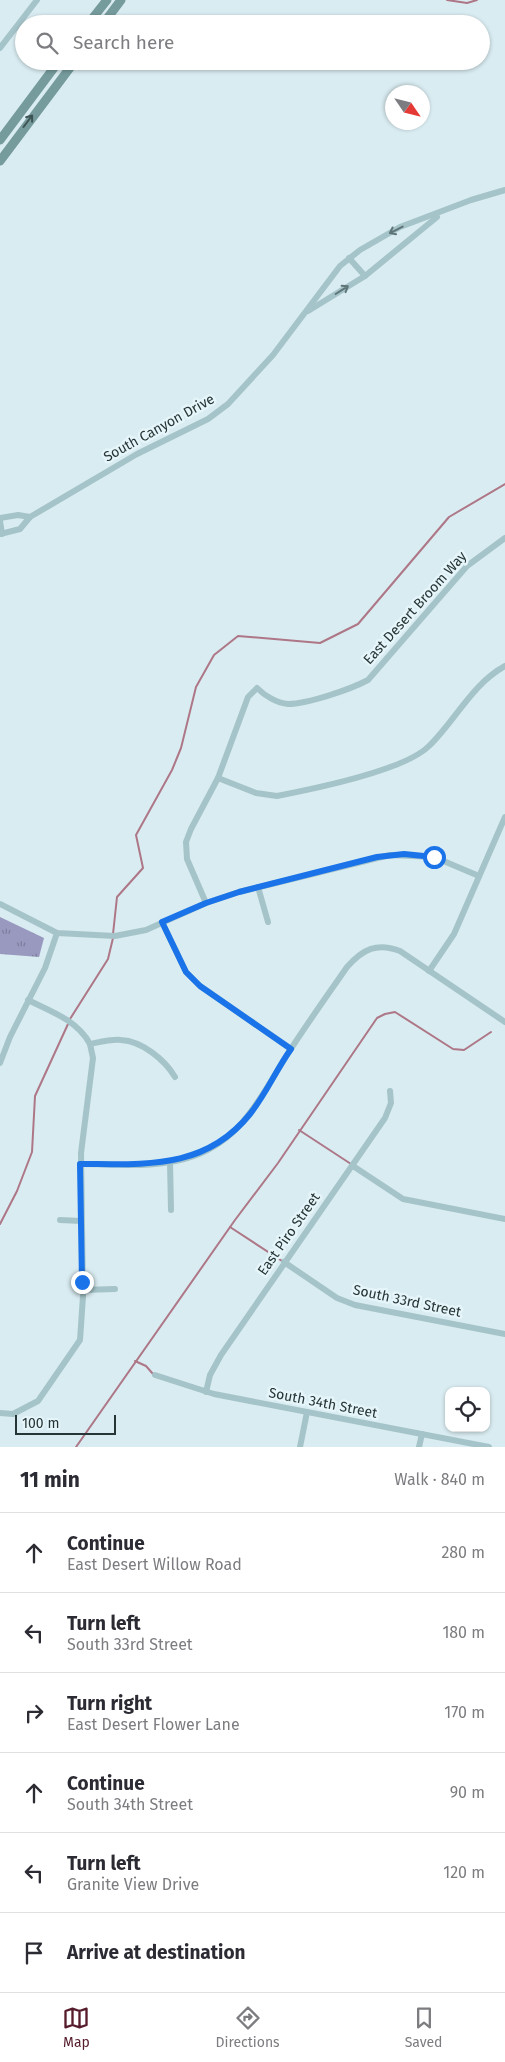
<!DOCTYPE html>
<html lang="en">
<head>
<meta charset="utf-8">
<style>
	:root { --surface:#fff; --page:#f7f7f7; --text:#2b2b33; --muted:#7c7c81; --line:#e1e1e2; --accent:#561c2b }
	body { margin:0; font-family:"Fira Sans",sans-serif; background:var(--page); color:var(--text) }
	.controls { position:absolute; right:15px; bottom:15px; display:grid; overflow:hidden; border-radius:10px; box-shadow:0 1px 4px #0004 }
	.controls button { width:45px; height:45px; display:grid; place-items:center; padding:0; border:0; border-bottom:1px solid var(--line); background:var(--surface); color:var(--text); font:25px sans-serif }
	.compass { position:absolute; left:385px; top:85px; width:45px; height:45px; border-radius:50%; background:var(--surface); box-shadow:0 1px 4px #0004; rotate:125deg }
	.scale { position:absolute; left:15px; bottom:12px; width:101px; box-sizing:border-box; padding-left:5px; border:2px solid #263535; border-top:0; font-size:14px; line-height:18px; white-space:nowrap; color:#263535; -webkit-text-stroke:4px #e5f5f9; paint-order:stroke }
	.stop { position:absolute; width:15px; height:15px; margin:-11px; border:4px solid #1a73e8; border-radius:50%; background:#fff }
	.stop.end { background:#1a73e8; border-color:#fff; box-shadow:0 1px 5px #0008 }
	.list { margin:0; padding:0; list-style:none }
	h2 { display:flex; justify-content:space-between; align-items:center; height:65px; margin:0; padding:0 20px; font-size:21px }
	h2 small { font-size:16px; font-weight:400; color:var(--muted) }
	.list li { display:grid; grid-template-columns:32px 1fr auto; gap:15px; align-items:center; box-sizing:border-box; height:80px; padding:0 20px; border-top:1px solid var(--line) }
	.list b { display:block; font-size:19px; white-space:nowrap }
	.list p { margin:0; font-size:16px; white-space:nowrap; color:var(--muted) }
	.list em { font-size:16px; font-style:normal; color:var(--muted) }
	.icon { flex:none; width:28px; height:28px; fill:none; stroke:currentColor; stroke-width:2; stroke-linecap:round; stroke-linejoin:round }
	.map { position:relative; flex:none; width:505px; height:1447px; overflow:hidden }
	.search { position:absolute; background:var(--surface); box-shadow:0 1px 4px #0004; left:15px; right:15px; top:15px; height:55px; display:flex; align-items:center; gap:12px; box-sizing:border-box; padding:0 18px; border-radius:28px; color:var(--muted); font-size:19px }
	.sheet { height:545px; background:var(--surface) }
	nav { display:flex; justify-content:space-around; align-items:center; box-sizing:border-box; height:70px; border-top:1px solid var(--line); background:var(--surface); font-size:14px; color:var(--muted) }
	nav a { display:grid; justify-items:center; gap:2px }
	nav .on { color:var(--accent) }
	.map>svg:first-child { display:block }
	.grass { fill:url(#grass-tufts) }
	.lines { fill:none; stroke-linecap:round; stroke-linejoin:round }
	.stream { stroke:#ae7787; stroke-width:2 }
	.minor { stroke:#a5c4c9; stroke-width:6 }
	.secondary { stroke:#769b9d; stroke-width:9 }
	.oneway { stroke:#3e5454 }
	.oneway2 { stroke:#5f7578 }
	.route { stroke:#1a73e8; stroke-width:6 }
	.labels { text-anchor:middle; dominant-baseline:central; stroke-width:5; stroke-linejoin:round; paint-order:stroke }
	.street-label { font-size:14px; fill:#263535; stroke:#e5f5f9 }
</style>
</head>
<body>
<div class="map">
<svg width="505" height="1447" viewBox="0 0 505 1447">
	<defs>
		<pattern id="grass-tufts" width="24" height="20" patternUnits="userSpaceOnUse" patternTransform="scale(1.25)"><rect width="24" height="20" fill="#9999c0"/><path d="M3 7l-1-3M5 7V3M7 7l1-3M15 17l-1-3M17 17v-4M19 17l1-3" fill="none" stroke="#7d7e9d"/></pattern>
	</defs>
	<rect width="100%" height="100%" fill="#d9ecf1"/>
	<!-- grass -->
	<polygon class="grass" points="0,917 44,938 39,957 0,954"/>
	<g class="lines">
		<!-- stream -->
		<g class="stream">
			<polyline points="447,0 467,3 477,0"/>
			<polyline points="113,934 117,897 143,868 136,835 172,770 181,748 196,687 214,655 238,636 320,643 358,624 449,517 505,484"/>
			<polyline points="70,1019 108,959 113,938"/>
			<polyline points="299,1130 351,1164"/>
			<polyline points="0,1224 17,1191 32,1152 35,1096 68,1024"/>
			<polyline points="230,1227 282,1261"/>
			<polyline points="135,1361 146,1366 153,1374"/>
			<polyline points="76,1447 235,1220 278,1163 377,1018 385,1014 395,1012 453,1049 464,1050 491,1032"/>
		</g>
		<!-- minor -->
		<g class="minor">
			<polyline points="0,48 37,0"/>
			<polyline points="349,258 365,276"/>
			<polyline points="308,311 365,276 437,217"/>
			<polyline points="0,518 18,515 30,517"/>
			<polyline points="0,521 2,534"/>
			<polyline points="0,534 20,529 30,517 137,454 208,419 228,404 273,355 340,266 360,250 400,227 471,200 505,190"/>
			<path d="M218 778 256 793 277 796C313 789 405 770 429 746 455 721 472 684 505 666"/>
			<polyline points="258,887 268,922"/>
			<path d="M206 903 187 859 186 842 191 829 218 778 248 697 257 688C265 696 277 703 288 704 308 704 351 689 368 680L467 566 505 538"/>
			<polyline points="0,904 57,933 115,936 146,930 206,903 239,892 390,855 434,857 479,876"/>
			<polyline points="162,922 186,972 200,986 291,1049"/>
			<polyline points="429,971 454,934 505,817"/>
			<path d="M28 1000C50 1011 77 1020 90 1044 100 1042 111 1039 121 1040 142 1041 165 1060 175 1077"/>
			<polyline points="0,1063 10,1037 45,968 57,933"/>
			<polyline points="170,1162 171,1210"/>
			<path d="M80 1164C117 1164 159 1169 194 1156 243 1138 261 1096 287 1055 306 1025 327 996 347 967 363 949 377 942 400 951L505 1022"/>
			<polyline points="353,1166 403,1199 505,1219"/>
			<polyline points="60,1220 81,1221"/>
			<polyline points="284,1262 337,1298 355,1305 505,1334"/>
			<polyline points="83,1290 115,1289"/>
			<polyline points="155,1375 214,1394 489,1447"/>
			<polyline points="206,1392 210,1375 221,1355 385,1118 391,1103 390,1091"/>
			<polyline points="0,1413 13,1414 38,1401 80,1340 83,1296 81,1153 93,1058 90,1044"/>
			<polyline points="300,1447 307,1412"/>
			<polyline points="419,1447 422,1434"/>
		</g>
		<!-- secondary -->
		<g class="secondary">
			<polyline points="88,24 107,0"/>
			<polyline points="103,24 121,0"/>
			<polyline points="0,140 59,61"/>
			<polyline points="0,161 75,61"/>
		</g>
	</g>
	<!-- one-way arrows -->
	<defs><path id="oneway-shaft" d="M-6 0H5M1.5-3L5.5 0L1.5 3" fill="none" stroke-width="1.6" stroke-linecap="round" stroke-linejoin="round" transform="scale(1.25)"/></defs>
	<use class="oneway" href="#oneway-shaft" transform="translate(28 121) rotate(-53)"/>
	<g class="oneway2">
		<use href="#oneway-shaft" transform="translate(396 230) rotate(153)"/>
		<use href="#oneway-shaft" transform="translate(342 290) rotate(-32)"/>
	</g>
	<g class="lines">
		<!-- route -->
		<path class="route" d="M82 1282 80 1164C145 1164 205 1170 250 1114 266 1094 276 1070 291 1049L200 986 186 972 162 922 206 903 239 892 377 857 404 854 434 857"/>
	</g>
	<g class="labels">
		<!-- street labels -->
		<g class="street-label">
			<text transform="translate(159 428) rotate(-29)">South Canyon Drive</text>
			<text transform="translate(415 608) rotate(-48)">East Desert Broom Way</text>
			<text transform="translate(289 1234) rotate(-55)">East Piro Street</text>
			<text transform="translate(407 1301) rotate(12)">South 33rd Street</text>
			<text transform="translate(323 1403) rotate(11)">South 34th Street</text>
		</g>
	</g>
</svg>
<div class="controls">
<button><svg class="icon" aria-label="locate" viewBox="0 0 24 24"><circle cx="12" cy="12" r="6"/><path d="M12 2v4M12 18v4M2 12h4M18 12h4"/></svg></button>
</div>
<svg class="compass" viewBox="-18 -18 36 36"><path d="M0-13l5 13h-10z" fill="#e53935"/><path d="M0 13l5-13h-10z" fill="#7c7c81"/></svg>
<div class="scale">100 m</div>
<div class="stop" style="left:434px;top:857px"></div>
<div class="stop end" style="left:82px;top:1282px"></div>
<div class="search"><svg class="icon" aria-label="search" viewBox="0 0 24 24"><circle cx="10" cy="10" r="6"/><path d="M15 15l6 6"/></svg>Search here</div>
</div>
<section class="sheet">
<h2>11 min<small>Walk · 840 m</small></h2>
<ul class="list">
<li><svg class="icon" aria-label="ahead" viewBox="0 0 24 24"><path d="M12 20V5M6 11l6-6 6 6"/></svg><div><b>Continue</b><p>East Desert Willow Road</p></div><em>280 m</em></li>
<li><svg class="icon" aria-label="left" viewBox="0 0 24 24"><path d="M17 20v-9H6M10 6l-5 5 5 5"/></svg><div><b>Turn left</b><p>South 33rd Street</p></div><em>180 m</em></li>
<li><svg class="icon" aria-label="right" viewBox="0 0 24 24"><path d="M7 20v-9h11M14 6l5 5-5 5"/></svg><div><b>Turn right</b><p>East Desert Flower Lane</p></div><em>170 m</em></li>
<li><svg class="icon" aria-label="ahead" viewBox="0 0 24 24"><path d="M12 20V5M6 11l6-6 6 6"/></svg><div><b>Continue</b><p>South 34th Street</p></div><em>90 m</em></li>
<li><svg class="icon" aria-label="left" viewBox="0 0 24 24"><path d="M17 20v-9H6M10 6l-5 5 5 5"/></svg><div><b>Turn left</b><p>Granite View Drive</p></div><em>120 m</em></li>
<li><svg class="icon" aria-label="arrive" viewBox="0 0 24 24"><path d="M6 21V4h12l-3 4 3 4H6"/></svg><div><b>Arrive at destination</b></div></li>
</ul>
</section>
<nav>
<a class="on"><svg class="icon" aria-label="map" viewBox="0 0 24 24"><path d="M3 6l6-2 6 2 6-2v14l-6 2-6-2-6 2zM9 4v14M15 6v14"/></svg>Map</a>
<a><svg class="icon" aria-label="directions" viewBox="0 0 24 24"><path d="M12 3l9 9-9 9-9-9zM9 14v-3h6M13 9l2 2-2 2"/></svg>Directions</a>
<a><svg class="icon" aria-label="saved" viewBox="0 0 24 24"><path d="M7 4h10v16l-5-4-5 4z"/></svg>Saved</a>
</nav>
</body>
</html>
